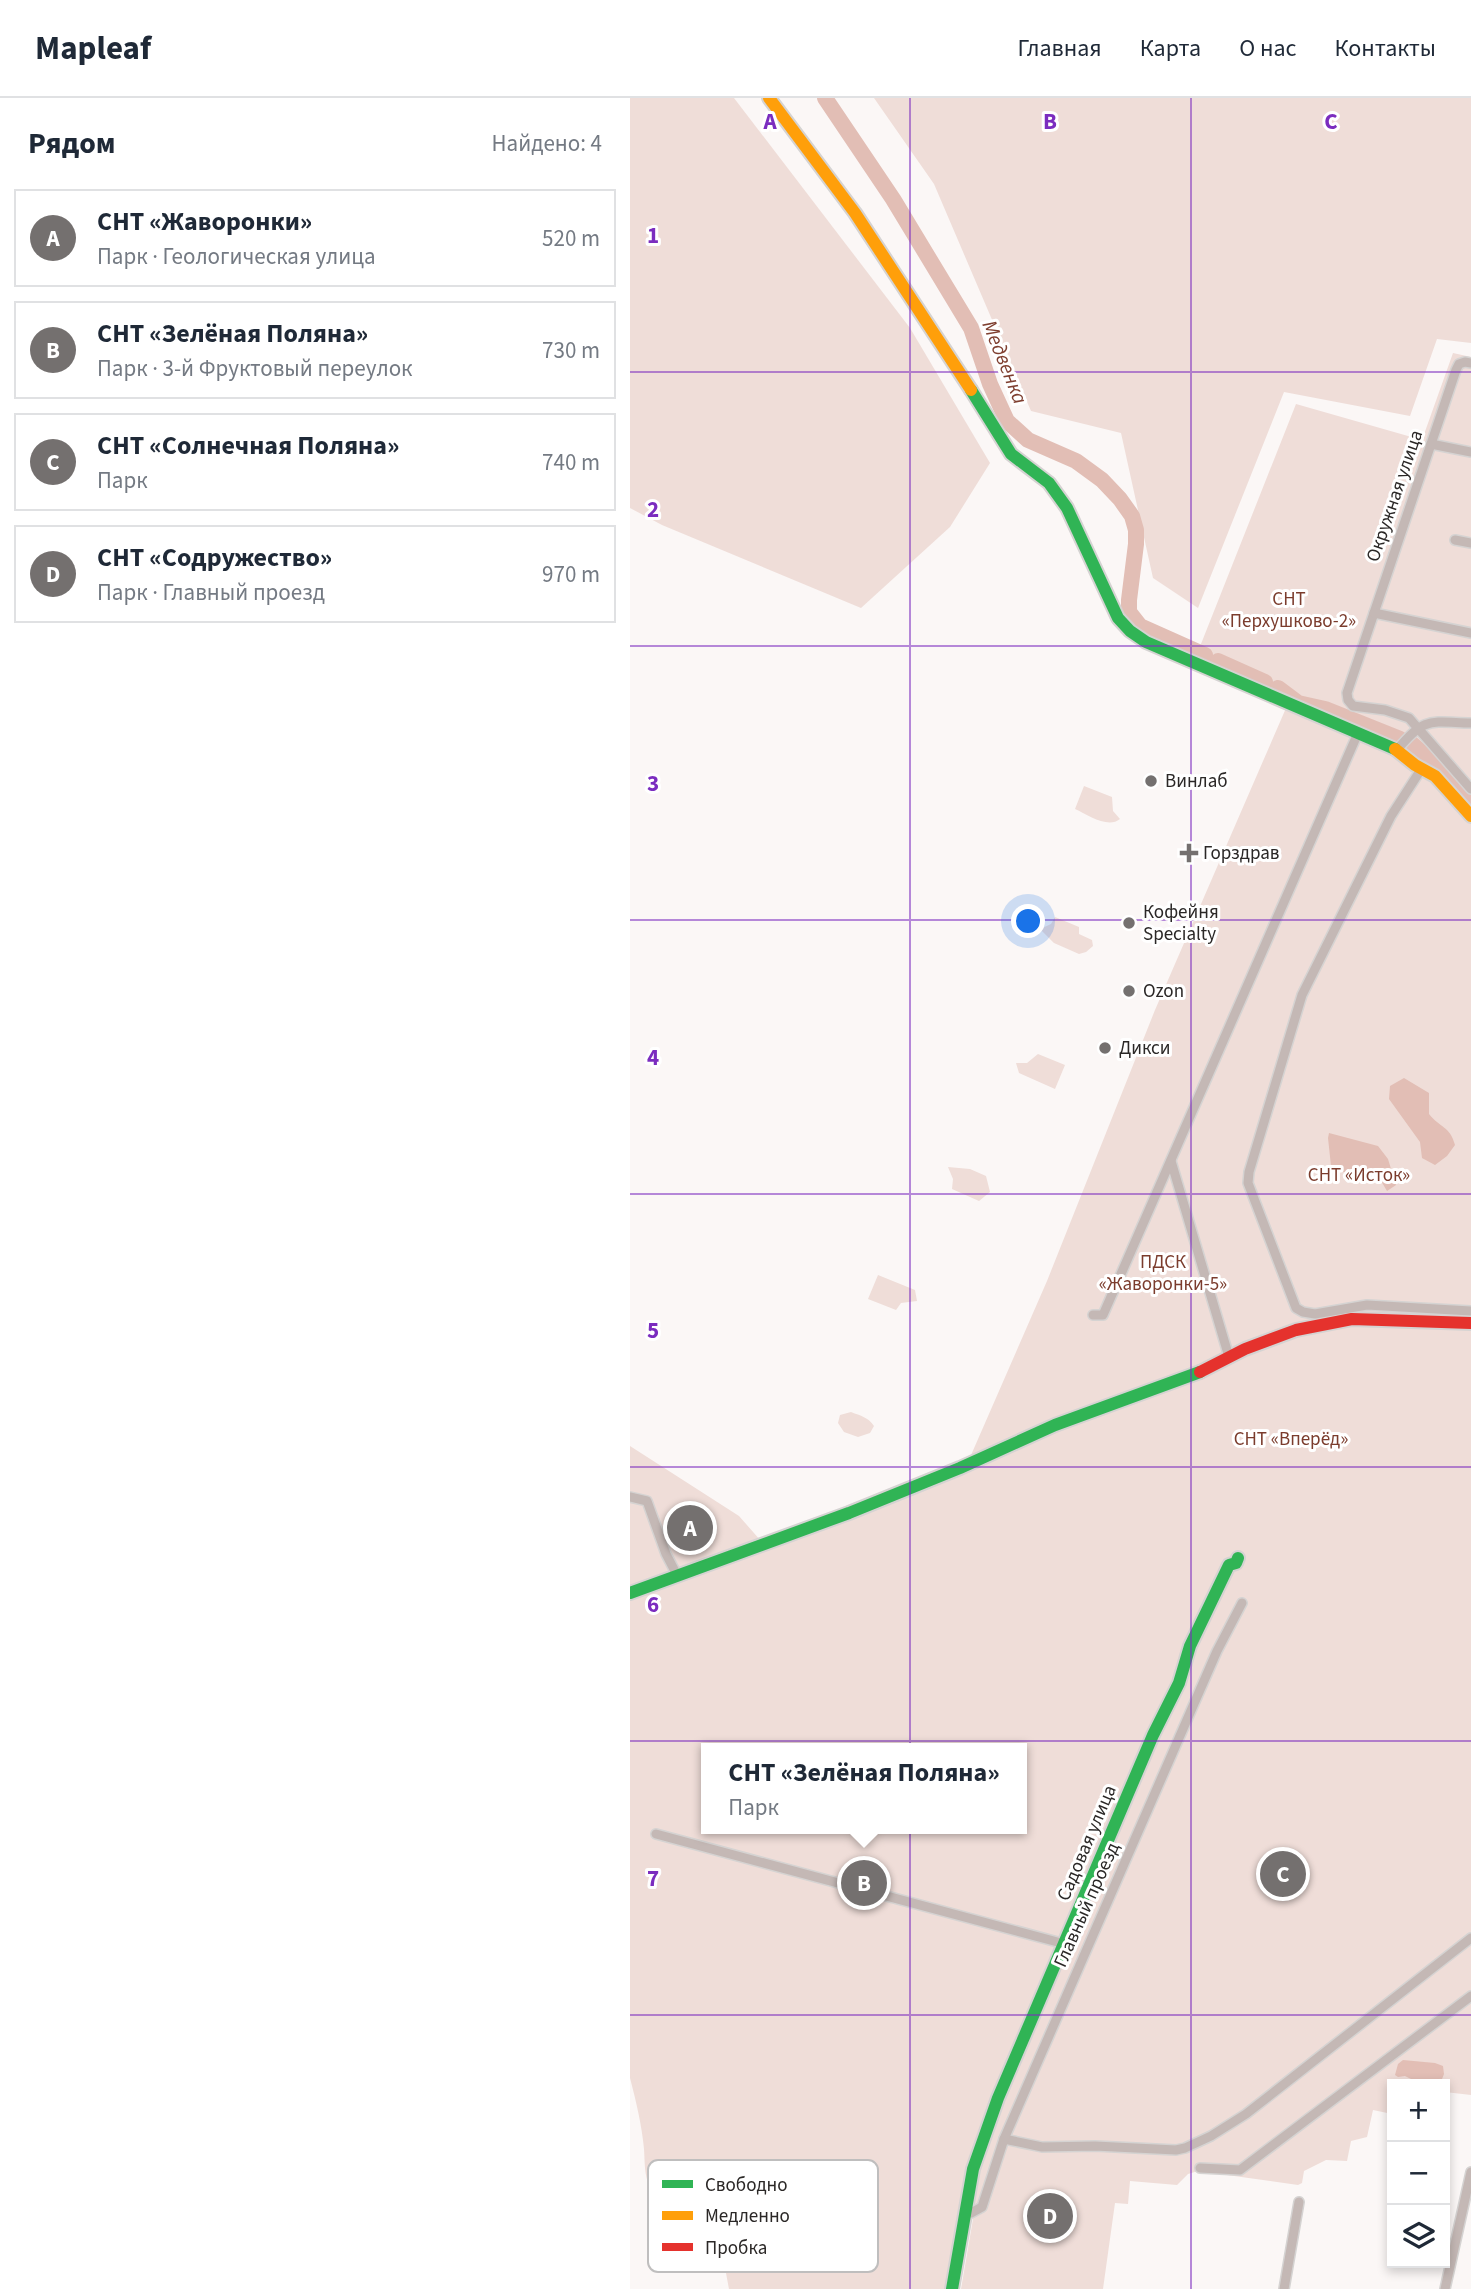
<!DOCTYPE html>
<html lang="ru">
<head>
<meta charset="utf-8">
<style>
	:root { --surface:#fff; --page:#f2f2f3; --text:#1f2937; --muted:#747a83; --line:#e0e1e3; --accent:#74706f }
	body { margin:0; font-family:"Source Sans 3",sans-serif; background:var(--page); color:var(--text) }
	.controls { position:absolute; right:21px; bottom:21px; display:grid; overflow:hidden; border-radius:0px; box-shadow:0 4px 10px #0003 }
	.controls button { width:63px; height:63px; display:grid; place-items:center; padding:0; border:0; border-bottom:2px solid var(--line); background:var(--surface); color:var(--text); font:35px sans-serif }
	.you { position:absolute; left:399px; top:824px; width:24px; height:24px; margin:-18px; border:5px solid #fff; border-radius:50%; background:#1a73e8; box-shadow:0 0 0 10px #1a73e833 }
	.badge { display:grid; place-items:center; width:46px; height:46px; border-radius:50%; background:var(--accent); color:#fff; font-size:23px; font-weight:700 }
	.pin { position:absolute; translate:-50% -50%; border:4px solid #fff; box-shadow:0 2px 7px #0006 }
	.popup { position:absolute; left:71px; top:1645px; width:326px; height:91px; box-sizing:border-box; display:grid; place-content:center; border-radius:0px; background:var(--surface); filter:drop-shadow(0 2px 5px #0005); font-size:23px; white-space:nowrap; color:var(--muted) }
	.popup b { font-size:26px; color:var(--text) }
	.popup::after { content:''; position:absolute; left:50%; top:100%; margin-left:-14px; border:14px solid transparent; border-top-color:var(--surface) }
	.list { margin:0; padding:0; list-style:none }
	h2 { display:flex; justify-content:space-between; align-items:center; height:91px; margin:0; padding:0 28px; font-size:30px }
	h2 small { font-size:23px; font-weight:400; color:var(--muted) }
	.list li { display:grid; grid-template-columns:46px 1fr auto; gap:21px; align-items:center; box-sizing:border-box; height:98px; margin:0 14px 14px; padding:0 14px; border:2px solid var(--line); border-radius:0px }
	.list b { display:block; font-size:26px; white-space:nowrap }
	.list p { margin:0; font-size:23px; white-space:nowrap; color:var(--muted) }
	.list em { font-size:23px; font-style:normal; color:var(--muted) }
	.icon { flex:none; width:38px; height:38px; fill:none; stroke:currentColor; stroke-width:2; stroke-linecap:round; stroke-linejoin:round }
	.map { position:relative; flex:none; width:841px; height:2191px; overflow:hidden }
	header { display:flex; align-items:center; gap:42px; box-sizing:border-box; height:98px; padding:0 35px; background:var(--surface); border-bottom:2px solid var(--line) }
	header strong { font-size:33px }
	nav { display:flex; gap:38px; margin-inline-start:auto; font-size:24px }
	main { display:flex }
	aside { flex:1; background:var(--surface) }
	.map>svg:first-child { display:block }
	.green { fill:#efddd8; fill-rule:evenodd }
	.water { fill:#e2beb5 }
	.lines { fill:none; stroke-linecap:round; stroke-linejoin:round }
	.river { stroke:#e2beb5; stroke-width:16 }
	.street-casing { stroke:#d5d3d2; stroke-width:12 }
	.fast-casing { stroke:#d5d3d2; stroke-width:16 }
	.slow-casing { stroke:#d5d3d2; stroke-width:16 }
	.jam-casing { stroke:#d5d3d2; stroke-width:16 }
	.street { stroke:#c4b8b5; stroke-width:9 }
	.fast { stroke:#30b455; stroke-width:12 }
	.slow { stroke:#ff9f0a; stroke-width:12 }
	.jam { stroke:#e5322d; stroke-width:12 }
	.grid { fill:none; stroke:#7b2cbf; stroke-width:2; stroke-opacity:0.55 }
	.poi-dot { fill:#74706f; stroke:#fff; stroke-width:2.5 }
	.labels { text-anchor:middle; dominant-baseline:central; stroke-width:6; stroke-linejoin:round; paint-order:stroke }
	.street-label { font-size:19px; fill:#2b2827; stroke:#fff }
	.park-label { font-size:19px; fill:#7b3c2d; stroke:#fff }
	.poi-label { font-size:19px; fill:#2b2827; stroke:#fff; text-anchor:start }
	.water-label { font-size:21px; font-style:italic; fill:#7f3f30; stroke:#fff }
	.key { fill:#fff; stroke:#bfbebe; stroke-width:2 }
	.key-label { font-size:19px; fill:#2b2827 }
	.grid-label { font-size:23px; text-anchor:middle; font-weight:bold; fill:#7b2cbf; stroke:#fff; stroke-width:6; stroke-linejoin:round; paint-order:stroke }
</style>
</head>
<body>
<header>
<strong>Mapleaf</strong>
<nav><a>Главная</a><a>Карта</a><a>О нас</a><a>Контакты</a></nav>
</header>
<main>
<aside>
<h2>Рядом<small>Найдено: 4</small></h2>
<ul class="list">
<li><span class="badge">A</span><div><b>СНТ «Жаворонки»</b><p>Парк · Геологическая улица</p></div><em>520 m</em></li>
<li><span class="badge">B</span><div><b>СНТ «Зелёная Поляна»</b><p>Парк · 3-й Фруктовый переулок</p></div><em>730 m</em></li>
<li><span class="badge">C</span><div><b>СНТ «Солнечная Поляна»</b><p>Парк</p></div><em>740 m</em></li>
<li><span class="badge">D</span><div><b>СНТ «Содружество»</b><p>Парк · Главный проезд</p></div><em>970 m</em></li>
</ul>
</aside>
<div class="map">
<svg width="841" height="2191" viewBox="0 0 841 2191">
	<rect width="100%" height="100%" fill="#fbf7f6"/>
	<!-- green -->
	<g class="green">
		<polygon points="0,0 104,0 280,230 360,365 320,429 231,510 32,427 0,410"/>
		<polygon points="244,0 841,0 841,245 807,241 780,318 654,294 568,510 523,480 491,335 401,313 304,86"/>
		<path d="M823 255 841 259V1997L815 1994V1986H762V2016L743 2012 737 2039 721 2043 717 2063 696 2062 674 2073 672 2085 668 2087 568 2073 558 2076 547 2087 500 2083 498 2106 485 2105 473 2191H331L343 2121 341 2109 349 2074 350 2053 316 2191H99L77 2074 20 2090C14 2076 15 2066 14 2051 12 2028 6 2003 0 1980V1348L109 1418 131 1443 338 1364 417 1183 525 912 663 594 569 551 666 306 792 342ZM77 1650H392V1731H77Z"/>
		<path d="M454 688 482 699 483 713 490 721C478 731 458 717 445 711Z"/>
		<polygon points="425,819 449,829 449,836 462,842 463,848 456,854 449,856 424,845 410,831 421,826"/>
		<polygon points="408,956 435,967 425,991 389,975 386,965 397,965"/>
		<polygon points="318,1069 340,1071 356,1078 360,1094 349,1103 322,1091 323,1081"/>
		<polygon points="248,1177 285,1192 287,1203 271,1205 266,1212 238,1201"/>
		<path d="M221 1314C231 1318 238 1319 244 1328L240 1335 228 1339 214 1334 208 1325 210 1317Z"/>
	</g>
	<!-- water -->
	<g class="water">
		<path d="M774 980 799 995V1016C810 1030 820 1028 825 1047L817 1058 805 1067 792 1060 790 1044 759 1001 760 988Z"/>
		<polygon points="699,1035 748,1048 758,1061 766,1087 757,1093 747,1076 729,1069 716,1075 701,1068 698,1040"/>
		<polygon points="773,1962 805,1965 813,1968 814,1976 810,1986 791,1986 775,1978 768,1979 765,1977 768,1966"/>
	</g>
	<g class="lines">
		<!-- river -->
		<g class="river">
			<polyline points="195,0 263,101 341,230 360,286 377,323 398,342 446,363 472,382 490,401 502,418 506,432 506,446 499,502 499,514 510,528 575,557"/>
			<polyline points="588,563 635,584"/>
			<polyline points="648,590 668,605 695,611 770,641"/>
			<polyline points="782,646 810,671 841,705"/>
		</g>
		<!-- street casing -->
		<g class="street-casing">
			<g id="street">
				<polyline points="841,265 835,264 829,266 826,272 717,595 718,602 723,608 755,612 779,620 841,691"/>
				<polyline points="801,346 841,354"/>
				<polyline points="825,442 841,445"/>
				<polyline points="744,515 841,535"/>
				<path d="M767 652C795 618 800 624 841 625"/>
				<polyline points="792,670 761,718 672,897 619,1074 618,1085 666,1210 673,1214 685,1216 737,1207 841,1213"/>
				<polyline points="541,1063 599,1259"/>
				<polyline points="463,1217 473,1217 728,635"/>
				<polyline points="0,1399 17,1403 36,1456 47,1477"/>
				<polyline points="26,1736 435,1846"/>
				<polyline points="374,2041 412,2049 465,2048 546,2052 555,2050 581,2038 616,2016 841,1840"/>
				<polyline points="570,2070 610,2072 841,1898"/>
				<polyline points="335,2114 341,2115 352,2109 374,2041 587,1553 612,1505"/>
				<polyline points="654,2191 669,2104"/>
				<polyline points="815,2191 841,2074"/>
			</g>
		</g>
		<!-- fast casing -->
		<g class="fast-casing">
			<g id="fast">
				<polyline points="341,292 381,356 419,385 437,410 488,520 500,533 516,544 765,651"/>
				<polyline points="0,1495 219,1415 330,1370 425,1327 570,1274"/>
				<polyline points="322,2191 343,2071 368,2000 523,1637 549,1585 560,1548 599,1467 606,1465 608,1460"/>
			</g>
		</g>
		<!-- slow casing -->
		<g class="slow-casing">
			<g id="slow">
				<polyline points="139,0 225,115 341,292"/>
				<polyline points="765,651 785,667 805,678 841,718"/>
			</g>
		</g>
		<!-- jam casing -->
		<g class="jam-casing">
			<polyline id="jam" points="570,1274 615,1251 666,1232 722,1221 841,1225"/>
		</g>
		<!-- street -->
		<use href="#street" class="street"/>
		<!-- fast -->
		<use href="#fast" class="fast"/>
		<!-- slow -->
		<use href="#slow" class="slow"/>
		<!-- jam -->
		<use href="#jam" class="jam"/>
	</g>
	<!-- grid -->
	<path class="grid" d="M280 0V2191M561 0V2191M0 274H841M0 548H841M0 822H841M0 1096H841M0 1369H841M0 1643H841M0 1917H841"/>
	<!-- markers -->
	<g class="poi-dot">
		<circle cx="521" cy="683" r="7"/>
		<path d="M555.5 744.5h7v7h7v7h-7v7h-7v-7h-7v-7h7z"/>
		<circle cx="499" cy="825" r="7"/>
		<circle cx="499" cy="893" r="7"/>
		<circle cx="475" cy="950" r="7"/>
	</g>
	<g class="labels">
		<!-- street labels -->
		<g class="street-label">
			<text transform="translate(765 398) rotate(-71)">Окружная улица</text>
			<text transform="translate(457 1745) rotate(-67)">Садовая улица</text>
			<text transform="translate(457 1807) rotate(-66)">Главный проезд</text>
		</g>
		<!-- park labels -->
		<g class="park-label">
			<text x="659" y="501">СНТ<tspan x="659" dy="22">«Перхушково-2»</tspan></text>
			<text x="729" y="1077">СНТ «Исток»</text>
			<text x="533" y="1164">ПДСК<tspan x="533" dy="22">«Жаворонки-5»</tspan></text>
			<text x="661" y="1341">СНТ «Вперёд»</text>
		</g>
		<!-- poi labels -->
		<g class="poi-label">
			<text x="535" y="683">Винлаб</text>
			<text x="573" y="755">Горздрав</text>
			<text x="513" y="814">Кофейня<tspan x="513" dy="22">Specialty</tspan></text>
			<text x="513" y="893">Ozon</text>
			<text x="489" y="950">Дикси</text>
		</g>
		<!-- water labels -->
		<g class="water-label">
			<text transform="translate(375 264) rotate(68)">Медвенка</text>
		</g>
	</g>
	<!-- legend -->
	<rect x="18" y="2062" width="230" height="112" rx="10" class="key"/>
	<rect x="32" y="2082" width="31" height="8" fill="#30b455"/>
	<rect x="32" y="2113" width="31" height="9" fill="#ff9f0a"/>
	<rect x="32" y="2145" width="31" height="8" fill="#e5322d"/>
	<g class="key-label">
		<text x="75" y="2093">Свободно</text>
		<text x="75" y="2124">Медленно</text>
		<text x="75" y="2156">Пробка</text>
	</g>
	<g class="grid-label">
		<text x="140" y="31">A</text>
		<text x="420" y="31">B</text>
		<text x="701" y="31">C</text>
		<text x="23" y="145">1</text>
		<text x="23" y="419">2</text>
		<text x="23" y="693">3</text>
		<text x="23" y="967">4</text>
		<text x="23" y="1240">5</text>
		<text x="23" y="1514">6</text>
		<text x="23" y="1788">7</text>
	</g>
</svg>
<div class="controls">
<button>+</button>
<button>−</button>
<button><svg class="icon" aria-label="layers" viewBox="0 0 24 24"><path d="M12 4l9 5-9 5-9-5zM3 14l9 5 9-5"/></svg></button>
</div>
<div class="you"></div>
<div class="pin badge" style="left:60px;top:1430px">A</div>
<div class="pin badge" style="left:234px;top:1785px">B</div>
<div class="popup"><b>СНТ «Зелёная Поляна»</b>Парк</div>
<div class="pin badge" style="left:653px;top:1776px">C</div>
<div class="pin badge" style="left:420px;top:2118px">D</div>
</div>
</main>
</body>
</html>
